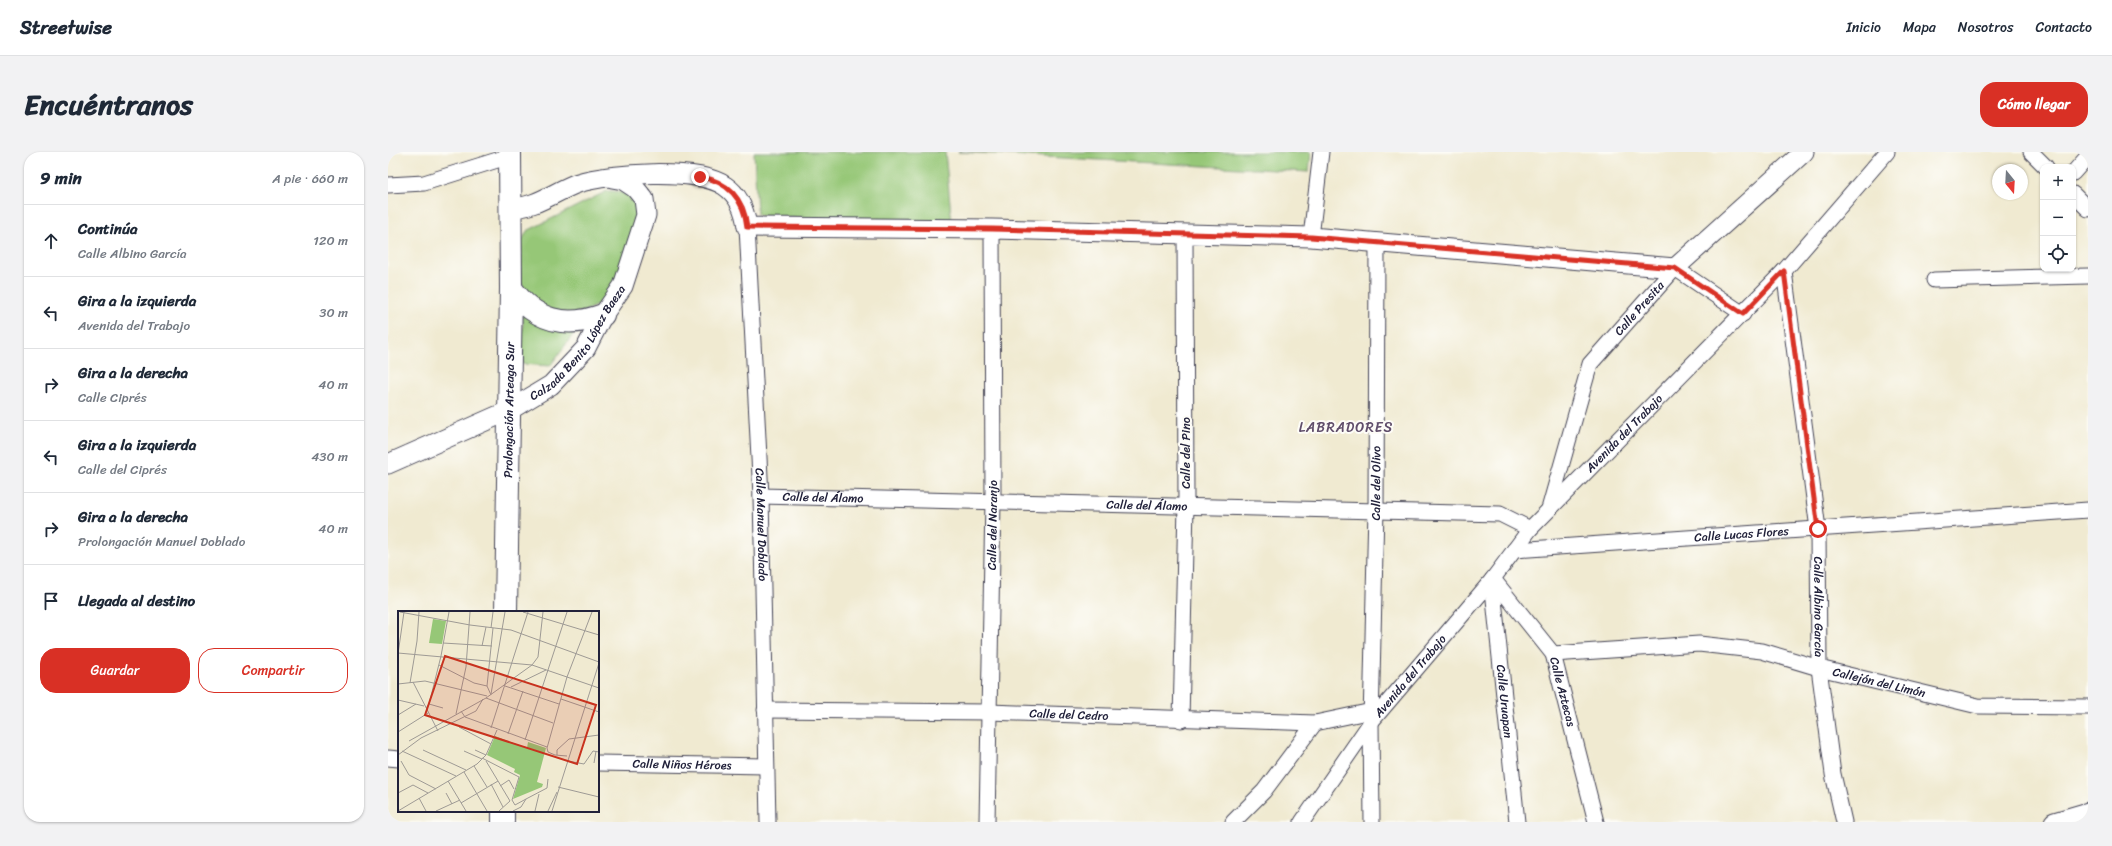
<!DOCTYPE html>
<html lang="es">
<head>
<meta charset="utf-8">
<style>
	:root { --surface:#fff; --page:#f2f2f3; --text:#1f2937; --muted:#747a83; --line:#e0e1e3; --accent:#d93025 }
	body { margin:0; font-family:Sriracha,sans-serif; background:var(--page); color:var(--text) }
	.controls { position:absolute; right:12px; top:12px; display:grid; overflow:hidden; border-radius:8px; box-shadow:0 1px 3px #0004 }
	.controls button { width:36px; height:36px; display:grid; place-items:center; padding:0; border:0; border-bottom:1px solid var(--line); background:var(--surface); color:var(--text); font:20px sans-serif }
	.compass { position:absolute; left:1604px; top:12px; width:36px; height:36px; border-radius:50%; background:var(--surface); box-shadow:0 1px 3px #0004; rotate:162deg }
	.stop { position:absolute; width:12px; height:12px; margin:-9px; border:3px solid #d93025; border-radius:50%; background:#fff }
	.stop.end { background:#d93025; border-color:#fff; box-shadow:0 1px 4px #0008 }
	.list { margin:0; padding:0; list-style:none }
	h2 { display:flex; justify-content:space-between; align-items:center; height:52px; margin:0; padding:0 16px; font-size:17px }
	h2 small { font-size:13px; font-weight:400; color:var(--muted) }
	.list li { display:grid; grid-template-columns:26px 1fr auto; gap:12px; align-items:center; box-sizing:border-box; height:72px; padding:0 16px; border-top:1px solid var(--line) }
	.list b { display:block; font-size:15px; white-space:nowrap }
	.list p { margin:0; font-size:13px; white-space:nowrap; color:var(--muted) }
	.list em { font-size:13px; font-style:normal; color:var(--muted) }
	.actions { display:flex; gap:8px; padding:12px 16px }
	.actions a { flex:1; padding:9px 0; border:1px solid var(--accent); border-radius:16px; text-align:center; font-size:14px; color:var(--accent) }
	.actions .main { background:var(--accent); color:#fff }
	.icon { flex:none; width:22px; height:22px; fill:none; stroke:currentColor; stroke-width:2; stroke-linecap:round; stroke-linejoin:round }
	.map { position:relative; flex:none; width:1700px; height:670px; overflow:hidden; border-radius:16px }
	header { display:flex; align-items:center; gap:24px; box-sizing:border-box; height:56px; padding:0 20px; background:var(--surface); border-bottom:1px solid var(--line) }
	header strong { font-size:19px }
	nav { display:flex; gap:22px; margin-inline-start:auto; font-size:14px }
	.intro { display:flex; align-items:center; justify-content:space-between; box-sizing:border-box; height:96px; padding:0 24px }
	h1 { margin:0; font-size:28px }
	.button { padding:10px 18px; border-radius:16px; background:var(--accent); color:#fff; font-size:14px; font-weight:700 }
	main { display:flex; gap:24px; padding:0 24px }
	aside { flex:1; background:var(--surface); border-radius:16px; box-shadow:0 1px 3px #0004 }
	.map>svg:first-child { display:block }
	.green { fill:#96c777; stroke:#5c7459 }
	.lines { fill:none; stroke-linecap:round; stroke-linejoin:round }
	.minor-casing { stroke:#414052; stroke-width:17 }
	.tertiary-casing { stroke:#414052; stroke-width:21 }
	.primary-casing { stroke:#414052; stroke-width:24 }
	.minor { stroke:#fff; stroke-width:15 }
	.tertiary { stroke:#fff; stroke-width:19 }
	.primary { stroke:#fff; stroke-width:22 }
	.route { stroke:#d93025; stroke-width:5 }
	.labels { text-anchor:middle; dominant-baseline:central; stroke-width:4; stroke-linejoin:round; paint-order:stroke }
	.street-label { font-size:12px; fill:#22223b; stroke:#fdfcf7 }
	.quarter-label { font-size:14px; letter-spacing:1px; fill:#604e6b; stroke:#fdfcf7 }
	.inset-road { fill:none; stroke:#9e9a95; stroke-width:1 }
	.view { fill:#c8321e; fill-opacity:0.15; stroke:#c8321e; stroke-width:2 }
	.inset-edge { fill:none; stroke:#22223b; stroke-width:2 }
</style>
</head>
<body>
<header>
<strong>Streetwise</strong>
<nav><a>Inicio</a><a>Mapa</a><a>Nosotros</a><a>Contacto</a></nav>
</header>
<div class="intro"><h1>Encuéntranos</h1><a class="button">Cómo llegar</a></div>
<main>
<aside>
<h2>9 min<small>A pie · 660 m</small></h2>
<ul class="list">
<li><svg class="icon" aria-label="ahead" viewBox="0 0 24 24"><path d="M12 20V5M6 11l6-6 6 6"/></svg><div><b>Continúa</b><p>Calle Albino García</p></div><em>120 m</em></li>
<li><svg class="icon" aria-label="left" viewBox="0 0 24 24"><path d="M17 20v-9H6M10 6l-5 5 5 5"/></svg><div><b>Gira a la izquierda</b><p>Avenida del Trabajo</p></div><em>30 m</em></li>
<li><svg class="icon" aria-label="right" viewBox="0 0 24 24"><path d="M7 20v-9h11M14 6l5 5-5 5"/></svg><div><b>Gira a la derecha</b><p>Calle Ciprés</p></div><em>40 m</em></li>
<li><svg class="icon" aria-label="left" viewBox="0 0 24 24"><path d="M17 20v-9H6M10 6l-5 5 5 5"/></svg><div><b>Gira a la izquierda</b><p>Calle del Ciprés</p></div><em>430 m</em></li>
<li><svg class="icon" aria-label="right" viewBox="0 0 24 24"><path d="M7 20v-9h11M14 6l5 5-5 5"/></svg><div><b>Gira a la derecha</b><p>Prolongación Manuel Doblado</p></div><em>40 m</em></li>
<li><svg class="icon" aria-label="arrive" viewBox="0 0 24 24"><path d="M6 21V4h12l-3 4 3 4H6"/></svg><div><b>Llegada al destino</b></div></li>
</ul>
<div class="actions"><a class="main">Guardar</a><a>Compartir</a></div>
</aside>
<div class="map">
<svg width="1700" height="670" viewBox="0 0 1700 670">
	<rect width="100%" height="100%" fill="#fdfcf7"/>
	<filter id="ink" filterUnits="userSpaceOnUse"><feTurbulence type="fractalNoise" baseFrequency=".025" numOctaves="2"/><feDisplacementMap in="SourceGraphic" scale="8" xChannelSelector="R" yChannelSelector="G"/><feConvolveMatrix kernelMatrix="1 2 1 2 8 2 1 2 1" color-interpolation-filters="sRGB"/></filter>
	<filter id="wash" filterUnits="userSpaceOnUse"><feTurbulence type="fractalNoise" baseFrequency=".012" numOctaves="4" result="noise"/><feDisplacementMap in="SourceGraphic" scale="16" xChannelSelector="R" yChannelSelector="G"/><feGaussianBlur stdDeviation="0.9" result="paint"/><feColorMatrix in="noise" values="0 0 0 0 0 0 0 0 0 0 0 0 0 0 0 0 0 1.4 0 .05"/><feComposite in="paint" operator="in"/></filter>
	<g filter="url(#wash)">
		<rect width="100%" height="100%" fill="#f0ead1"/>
		<!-- green -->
		<g class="green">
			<polygon points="366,0 557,0 564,71 376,65 369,62"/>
			<polygon points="570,0 923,0 921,20"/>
			<path d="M219 39C236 38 247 46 252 62L227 133 219 144 209 153 197 159 184 162 159 157 138 140 132 129 133 90 139 79Z"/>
			<polygon points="135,163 187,180 162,214 134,212"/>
		</g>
	</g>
	<g filter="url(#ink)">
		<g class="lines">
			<!-- minor casing -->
			<g class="minor-casing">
				<g id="minor">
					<polyline points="1643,0 1658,15"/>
					<polyline points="1685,21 1700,4"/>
					<polyline points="0,33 36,31 122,4"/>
					<polyline points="1685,42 1700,57"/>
					<path id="s1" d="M359 75 373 344 380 670"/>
					<polyline points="923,85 933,0"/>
					<path id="s2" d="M1396 119 1430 377 1431 516 1445 622 1456 670"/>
					<polyline points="1546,128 1700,124"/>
					<path id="s3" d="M373 344 1112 362 1142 377"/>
					<path id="s4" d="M1161 357 1202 212 1287 116 1355 162"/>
					<path id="s5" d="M1126 398 1700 358"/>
					<path id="s6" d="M1105 427 1165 502 1208 670"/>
					<path id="s7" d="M1104 428 1129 670"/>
					<path id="s8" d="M1165 502 1311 492 1374 499 1431 516 1590 554 1700 555"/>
					<path id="s9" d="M377 558 601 560 927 571 984 559"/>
					<polyline points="793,568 798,353 797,81"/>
					<polyline points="0,606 11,607"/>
					<path id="s10" d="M210 611 378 614"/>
					<path id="s11" d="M599 670 605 349 604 77"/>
					<polyline points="845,670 876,639 927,571"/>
					<path id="s12" d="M914 670 983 570 1104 428 1142 377 1396 119 1499 0"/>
					<path id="s13" d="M984 670 983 570 988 357 989 92"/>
				</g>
			</g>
			<!-- tertiary casing -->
			<g class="tertiary-casing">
				<g id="tertiary">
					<path d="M122 56C148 56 167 39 190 31 222 21 310 15 337 34 352 44 357 59 359 75L604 77 923 85 1287 116 1416 0"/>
					<path id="s14" d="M0 312 120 259 163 233 198 196 215 163 235 134 258 63 256 47 247 36 235 28 224 26"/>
					<polyline points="1666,670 1700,660"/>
				</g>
			</g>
			<!-- primary casing -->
			<g class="primary-casing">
				<g id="primary">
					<path d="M123 136C147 169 177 177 215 163"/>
					<path id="s15" d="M118 460 123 136 122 0"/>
					<polyline points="115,670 115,659"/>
				</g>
			</g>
			<!-- minor -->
			<use href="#minor" class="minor"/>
			<!-- tertiary -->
			<use href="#tertiary" class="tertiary"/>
			<!-- primary -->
			<use href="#primary" class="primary"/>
		</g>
	</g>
	<g class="lines" filter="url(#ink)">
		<!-- route -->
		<path class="route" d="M312 25C340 29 356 47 359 75L604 77 923 85 1287 116 1355 162 1396 119 1430 377"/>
	</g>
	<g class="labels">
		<!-- street labels -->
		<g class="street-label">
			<text stroke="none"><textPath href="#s4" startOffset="225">Calle Presita</textPath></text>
			<text stroke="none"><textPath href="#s14" startOffset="231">Calzada Benito López Baeza</textPath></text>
			<text stroke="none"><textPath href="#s15" startOffset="202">Prolongación Arteaga Sur</textPath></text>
			<text stroke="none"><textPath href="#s12" startOffset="506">Avenida del Trabajo</textPath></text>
			<text transform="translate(798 301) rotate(-90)">Calle del Pino</text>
			<text stroke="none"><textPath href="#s13" startOffset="339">Calle del Olivo</textPath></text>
			<text stroke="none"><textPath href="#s3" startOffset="62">Calle del Álamo</textPath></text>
			<text stroke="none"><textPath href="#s3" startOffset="386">Calle del Álamo</textPath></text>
			<text stroke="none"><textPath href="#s1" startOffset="298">Calle Manuel Doblado</textPath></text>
			<text stroke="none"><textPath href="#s11" startOffset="297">Calle del Naranjo</textPath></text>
			<text stroke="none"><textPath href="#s5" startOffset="228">Calle Lucas Flores</textPath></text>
			<text stroke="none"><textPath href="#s2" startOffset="338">Calle Albino García</textPath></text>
			<text stroke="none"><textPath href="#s12" startOffset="182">Avenida del Trabajo</textPath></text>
			<text stroke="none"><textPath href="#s8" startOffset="331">Callejón del Limón</textPath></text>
			<text stroke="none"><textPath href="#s6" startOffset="135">Calle Aztecas</textPath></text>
			<text stroke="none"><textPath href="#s7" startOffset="122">Calle Uruapan</textPath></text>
			<text stroke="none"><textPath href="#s9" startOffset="304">Calle del Cedro</textPath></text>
			<text stroke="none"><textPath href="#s10" startOffset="84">Calle Niños Héroes</textPath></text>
		</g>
		<!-- quarter labels -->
		<g class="quarter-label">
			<text x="958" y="275">LABRADORES</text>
		</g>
	</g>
	<!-- overview -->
	<g transform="translate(10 459)">
		<rect width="201" height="201" fill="#f0ead1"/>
		<path d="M35 8 48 10 44 33 31 32ZM97 125 129 137 130 131 148 137 139 171 145 173 144 176 115 188 122 164 116 161 117 158 89 144Z" fill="#96c777"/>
		<path class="inset-road" d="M2 1 72 14 113 19 201 51M125 1 201 24M93 17 95 1M45 32 94 35M84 35 88 16M0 42 134 54 201 77M0 43 6 1M41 54 76 72 89 75M15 71 40 120M12 72 19 30 21 1M0 73 27 70 89 85M107 75 161 93M113 76 148 59M93 83 107 1M93 84 89 75 95 17M88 87 155 112M163 88 201 101M0 89 26 95M31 93 45 97M28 97 31 93 43 45 51 1M63 100 67 106 149 136M58 103 68 56 72 1M0 104 18 93M61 116 93 133M93 117 130 1M0 121 30 102M110 123 125 80M127 129 169 1M11 130 88 87 134 54 140 46 145 1M25 139 68 159M77 139 88 144M4 140 58 165M66 140 84 148M0 144 23 127 78 100 85 88M159 144V139L171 128 201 124M169 145 157 144 150 141 149 137 169 66 194 1M84 147 121 166 114 189M3 150 11 164 38 178M88 150 112 190M170 150 186 153 195 140 201 141M196 152 198 140M76 155 89 176M66 161 89 200M50 170 68 200M93 173 105 196M102 175 111 169 116 178M160 176 201 186M0 182 15 174 30 182M48 182 54 193M21 187 28 200M114 189 117 194 128 188M63 192 100 170M0 200 79 153 88 144 99 119M38 200 62 189M101 200 112 190M115 200 123 196 128 188 149 177 150 168M137 200 141 183M150 200 159 181M154 200 201 52"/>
		<path class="view" d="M47 45 198 94 179 153 27 104Z"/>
		<rect width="201" height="201" class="inset-edge"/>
	</g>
</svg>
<div class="controls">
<button>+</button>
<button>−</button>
<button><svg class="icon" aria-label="locate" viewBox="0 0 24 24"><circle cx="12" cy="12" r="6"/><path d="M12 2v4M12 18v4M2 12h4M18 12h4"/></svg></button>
</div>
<svg class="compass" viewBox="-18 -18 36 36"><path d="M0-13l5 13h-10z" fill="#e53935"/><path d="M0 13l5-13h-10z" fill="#747a83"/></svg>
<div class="stop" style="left:1430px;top:377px"></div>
<div class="stop end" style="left:312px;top:25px"></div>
</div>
</main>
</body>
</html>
